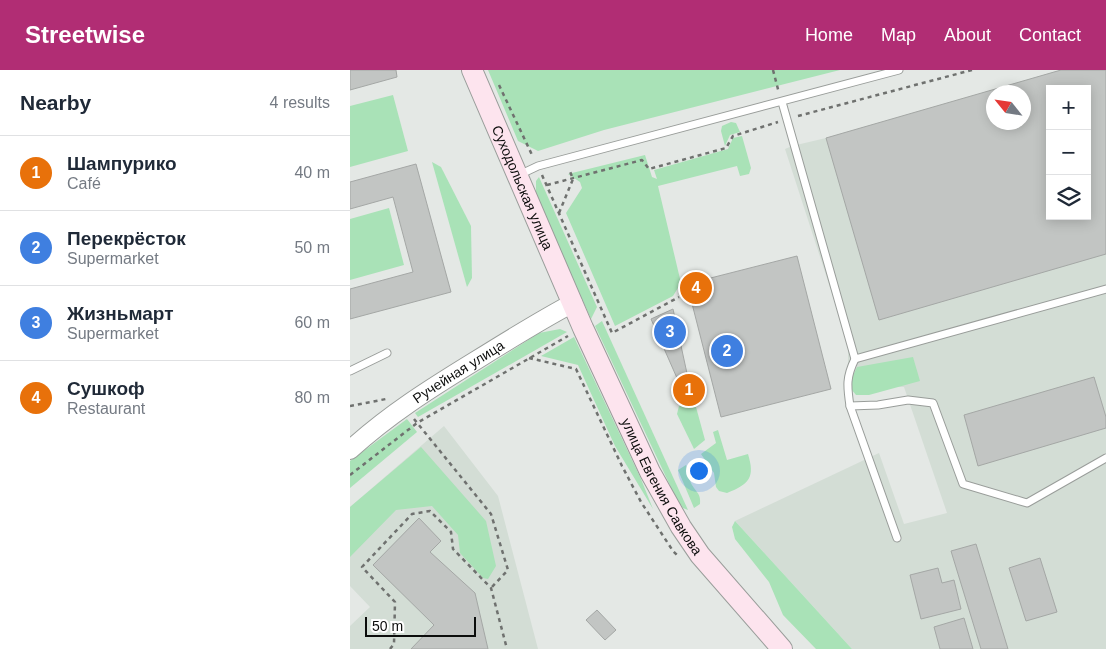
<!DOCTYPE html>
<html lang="en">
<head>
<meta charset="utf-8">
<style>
	:root { --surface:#fff; --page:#f6f6f7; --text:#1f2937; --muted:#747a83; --line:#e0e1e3; --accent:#b12d74 }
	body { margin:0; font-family:Helvetica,sans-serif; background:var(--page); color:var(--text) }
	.controls { position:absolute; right:15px; top:15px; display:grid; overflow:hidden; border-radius:0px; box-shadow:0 2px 12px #0003 }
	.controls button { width:45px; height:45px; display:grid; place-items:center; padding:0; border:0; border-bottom:1px solid var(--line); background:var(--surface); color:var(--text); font:25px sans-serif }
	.compass { position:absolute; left:636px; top:15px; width:45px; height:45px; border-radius:50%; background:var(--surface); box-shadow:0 2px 12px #0003; rotate:300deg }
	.scale { position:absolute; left:15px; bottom:12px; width:111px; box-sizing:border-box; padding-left:5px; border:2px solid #0c0d0c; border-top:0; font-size:14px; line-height:18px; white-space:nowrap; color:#0c0d0c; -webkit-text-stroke:4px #fff; paint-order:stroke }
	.you { position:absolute; left:348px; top:400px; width:18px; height:18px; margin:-12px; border:4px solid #fff; border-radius:50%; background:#1a73e8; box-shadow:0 0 0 8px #1a73e833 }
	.badge { display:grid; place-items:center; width:32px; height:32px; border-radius:50%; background:var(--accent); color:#fff; font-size:16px; font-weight:700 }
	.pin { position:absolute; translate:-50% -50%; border:2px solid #fff; box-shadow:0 1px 5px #0006 }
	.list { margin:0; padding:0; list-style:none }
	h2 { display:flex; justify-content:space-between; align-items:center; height:65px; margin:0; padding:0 20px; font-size:21px }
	h2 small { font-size:16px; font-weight:400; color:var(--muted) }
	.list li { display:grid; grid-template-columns:32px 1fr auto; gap:15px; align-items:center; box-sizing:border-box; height:75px; padding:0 20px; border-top:1px solid var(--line) }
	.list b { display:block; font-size:19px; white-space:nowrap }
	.list p { margin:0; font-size:16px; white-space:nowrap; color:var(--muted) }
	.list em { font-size:16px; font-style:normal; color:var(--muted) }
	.icon { flex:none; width:28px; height:28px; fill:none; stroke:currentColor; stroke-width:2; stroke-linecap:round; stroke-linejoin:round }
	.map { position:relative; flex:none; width:756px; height:579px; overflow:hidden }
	header { display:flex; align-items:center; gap:30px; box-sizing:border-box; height:70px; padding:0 25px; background:var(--accent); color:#fff }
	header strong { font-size:24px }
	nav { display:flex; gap:28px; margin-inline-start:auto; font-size:18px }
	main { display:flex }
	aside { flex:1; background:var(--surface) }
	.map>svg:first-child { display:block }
	.built { fill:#d3ddd5; fill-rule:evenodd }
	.green { fill:#a9e2b7 }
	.building { fill:#c2c5c3; stroke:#a4a7a5; fill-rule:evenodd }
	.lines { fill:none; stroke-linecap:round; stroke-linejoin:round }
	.service-casing { stroke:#999d9a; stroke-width:9 }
	.tertiary-casing { stroke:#999d9a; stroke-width:20 }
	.secondary-casing { stroke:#999d9a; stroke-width:22 }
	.path { stroke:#6f716f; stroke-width:2.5; stroke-dasharray:4 4; stroke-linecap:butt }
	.service { stroke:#fff; stroke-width:7 }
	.tertiary { stroke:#fff; stroke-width:18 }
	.secondary { stroke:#fde4ee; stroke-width:20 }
	.labels { text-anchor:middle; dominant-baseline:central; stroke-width:4; stroke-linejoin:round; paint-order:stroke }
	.street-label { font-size:14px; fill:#0c0d0c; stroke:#fff }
</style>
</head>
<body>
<header>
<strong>Streetwise</strong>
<nav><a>Home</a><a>Map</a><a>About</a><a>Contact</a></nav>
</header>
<main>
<aside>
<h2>Nearby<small>4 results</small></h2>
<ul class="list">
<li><span class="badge" style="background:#e8710a">1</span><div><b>Шампурико</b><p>Café</p></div><em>40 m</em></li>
<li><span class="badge" style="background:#3f7fe0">2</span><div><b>Перекрёсток</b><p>Supermarket</p></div><em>50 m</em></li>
<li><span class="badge" style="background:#3f7fe0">3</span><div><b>Жизньмарт</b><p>Supermarket</p></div><em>60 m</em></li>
<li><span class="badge" style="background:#e8710a">4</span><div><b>Сушкоф</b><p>Restaurant</p></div><em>80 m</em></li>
</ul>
</aside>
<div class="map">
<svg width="756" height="579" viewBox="0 0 756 579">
	<rect width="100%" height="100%" fill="#e4e8e5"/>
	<!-- built -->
	<g class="built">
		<path d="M711 0H756V579H502L385 451 529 383 554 454 597 443 554 317 522 316 498 302V273L435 79 442 76 476 68ZM700 19H737V146H700ZM644 22H674V52H644Z"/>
		<polygon points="94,356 148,426 188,579 0,579 0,556 20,537 0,516 0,437"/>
	</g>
	<!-- green -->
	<g class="green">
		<polygon points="138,0 490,0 254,60 188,81 168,71"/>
		<polygon points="43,25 58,81 0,97 0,36"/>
		<polygon points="381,52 386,53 390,62 380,65 375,76 371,61 372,56"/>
		<polygon points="392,66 401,98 399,104 390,106 387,96 308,116 331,213 323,226 265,256 216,143 232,118 230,112 218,104 295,85 302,107 307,109 304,100 378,79 383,68"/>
		<polygon points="82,92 91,97 121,156 122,208 117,217"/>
		<polygon points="189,107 247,237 241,249 186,126 186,111"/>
		<polygon points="39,138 54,195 0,210 0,149"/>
		<polygon points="252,251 338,440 333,438 325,426 245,256"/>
		<polygon points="210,259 217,262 68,347 65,343 189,263"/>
		<polygon points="224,267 291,409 303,439 265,376 228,295 191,286"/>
		<polygon points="563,287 570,311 519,325 506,325 501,319 501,310 507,297"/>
		<polygon points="329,336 346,337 355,370 344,379 327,344"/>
		<polygon points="57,349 67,362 0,418 0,391"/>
		<path d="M368 360 377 390 398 384C405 407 400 414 377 423L369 421 366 417 364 403 351 384 366 373 363 362Z"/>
		<polygon points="71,377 136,451 146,496 138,509 133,508 110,483 108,465 82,436 46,440 0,487 0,437"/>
		<path d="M336 395C338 401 339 410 342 415 347 423 351 424 350 434L344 438 328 400Z"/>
		<polygon points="385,451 502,579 466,579 433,545 419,512 385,469 382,457"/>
	</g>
	<!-- building -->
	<g class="building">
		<polygon points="0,0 46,0 47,7 0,20"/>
		<path d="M711 0H756V184L529 250 476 68ZM700 19H737V146H700ZM644 22H674V52H644Z"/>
		<polygon points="66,94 101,222 0,249 0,219 63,202 43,127 0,139 0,112"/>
		<polygon points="447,186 481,319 371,347 337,214"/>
		<polygon points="323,239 343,331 338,333 301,249"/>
		<polygon points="744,307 756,347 756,358 628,396 614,345"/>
		<polygon points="69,448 91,471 80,482 125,523 138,579 61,579 84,555 23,495"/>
		<polygon points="626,474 658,579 631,579 601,481"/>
		<polygon points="690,488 707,542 676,551 659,498"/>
		<polygon points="588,498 592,513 604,510 611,539 571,549 560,505"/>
		<polygon points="247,540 266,560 255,570 236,550"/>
		<polygon points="614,548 623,579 590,579 584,557"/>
	</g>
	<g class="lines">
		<!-- service casing -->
		<g class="service-casing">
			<g id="service">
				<polyline points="432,32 505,289 756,219"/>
				<polyline points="169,105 188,96 549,0"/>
				<path d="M505 289C496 307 497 316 500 336L547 468"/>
				<polyline points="0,301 37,283"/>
				<polyline points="500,336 528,335 558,330 583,333 613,414 677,433 756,388"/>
			</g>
		</g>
		<!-- tertiary casing -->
		<g class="tertiary-casing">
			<g id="tertiary">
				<path id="s1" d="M0 380C38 345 81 318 125 291 157 271 189 251 223 233"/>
			</g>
		</g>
		<!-- secondary casing -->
		<g class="secondary-casing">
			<g id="secondary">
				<path id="s2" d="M122 0 233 258 300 402 331 457 350 485 432 579"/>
			</g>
		</g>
		<!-- path -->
		<g class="path">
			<polyline points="423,0 429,23"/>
			<polyline points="149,15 183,87"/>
			<polyline points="448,46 622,0"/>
			<polyline points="192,105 262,263 329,227"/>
			<polyline points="197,115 292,90 299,99 376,78 383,66 428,52"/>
			<polyline points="209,143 223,109 219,99"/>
			<polyline points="179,288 226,299 272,396 291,432 323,481 329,487"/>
			<polyline points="0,336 36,329"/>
			<polyline points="64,349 141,444 158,500 141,518"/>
			<polyline points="0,405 67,353 218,266"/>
			<polyline points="40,579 44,574 45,532 12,497 62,444 80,441 101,462 103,479 141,518 157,579"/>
		</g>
		<!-- service -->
		<use href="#service" class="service"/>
		<!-- tertiary -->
		<use href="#tertiary" class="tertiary"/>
		<!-- secondary -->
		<use href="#secondary" class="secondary"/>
	</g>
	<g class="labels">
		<!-- street labels -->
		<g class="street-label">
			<text stroke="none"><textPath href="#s2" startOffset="128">Суходольская улица</textPath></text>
			<text stroke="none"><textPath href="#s1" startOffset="134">Ручейная улица</textPath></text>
			<text stroke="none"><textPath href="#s2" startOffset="458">улица Евгения Савкова</textPath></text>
		</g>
	</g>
</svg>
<div class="controls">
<button>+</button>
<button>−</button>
<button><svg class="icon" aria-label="layers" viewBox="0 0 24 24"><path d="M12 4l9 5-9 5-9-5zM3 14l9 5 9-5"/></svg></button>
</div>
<svg class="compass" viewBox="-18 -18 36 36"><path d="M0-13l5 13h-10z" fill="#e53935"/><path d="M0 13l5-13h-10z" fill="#747a83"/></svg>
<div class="scale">50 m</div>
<div class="you"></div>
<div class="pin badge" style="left:339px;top:320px;background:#e8710a">1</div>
<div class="pin badge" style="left:377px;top:281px;background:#3f7fe0">2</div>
<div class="pin badge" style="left:320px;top:262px;background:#3f7fe0">3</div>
<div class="pin badge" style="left:346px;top:218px;background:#e8710a">4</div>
</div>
</main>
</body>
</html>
